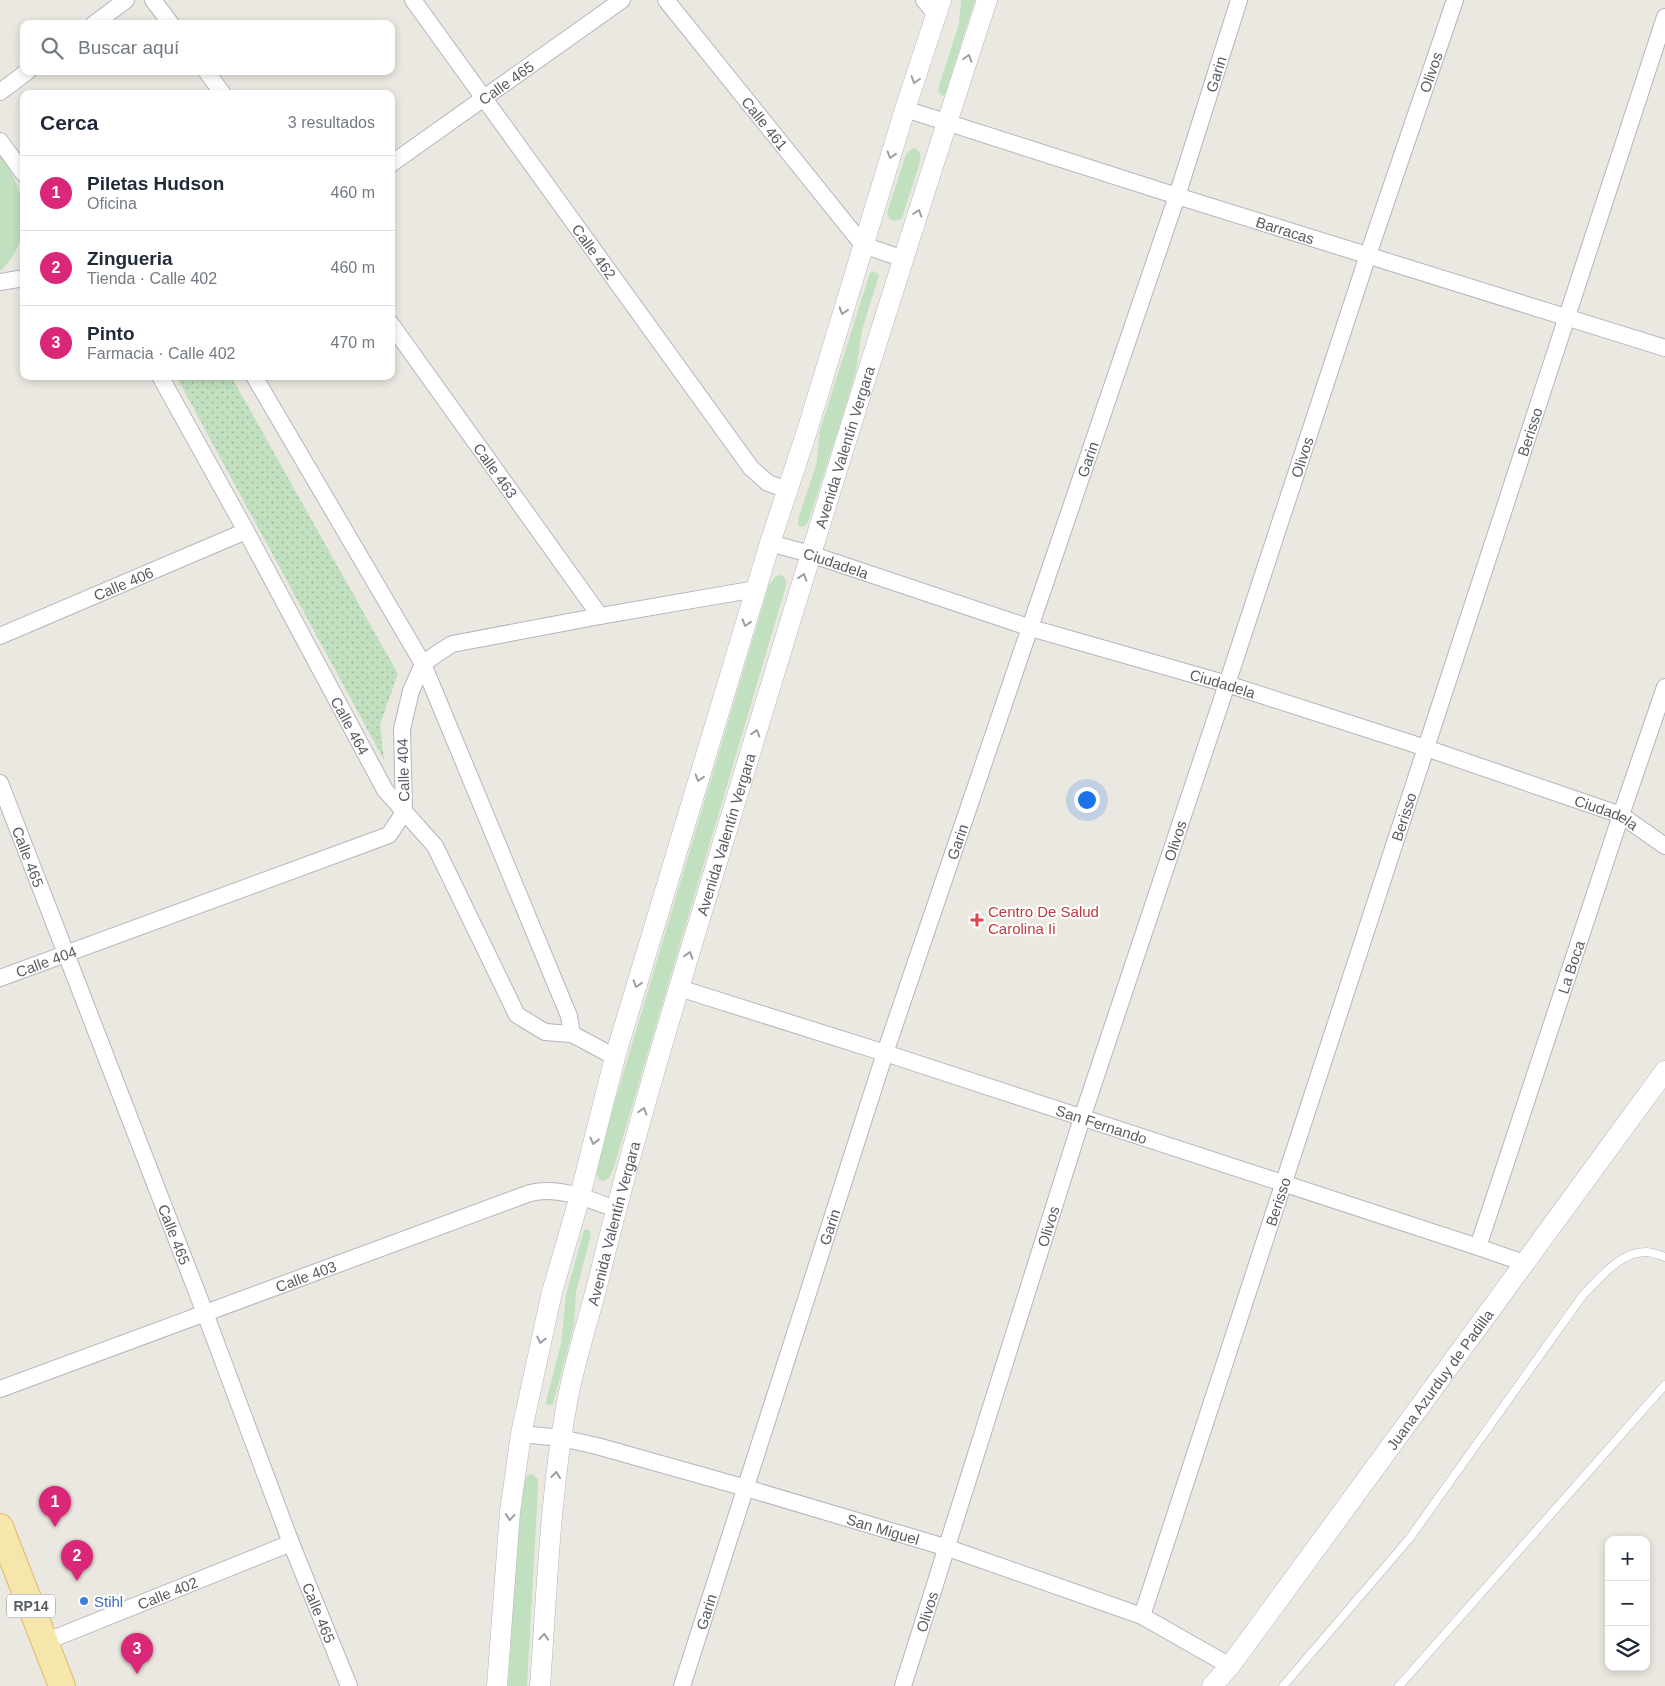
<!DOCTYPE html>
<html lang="es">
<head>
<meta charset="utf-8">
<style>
	:root { --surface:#fff; --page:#f2f2f3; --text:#1f2937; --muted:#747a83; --line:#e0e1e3; --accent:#db2777 }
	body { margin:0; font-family:Helvetica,sans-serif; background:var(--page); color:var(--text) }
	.controls { position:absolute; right:15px; bottom:15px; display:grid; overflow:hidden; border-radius:10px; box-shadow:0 2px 8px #0003 }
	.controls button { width:45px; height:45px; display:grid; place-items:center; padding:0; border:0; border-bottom:1px solid var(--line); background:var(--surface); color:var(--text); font:25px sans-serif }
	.you { position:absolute; left:1086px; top:799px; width:18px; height:18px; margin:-12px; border:4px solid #fff; border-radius:50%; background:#1a73e8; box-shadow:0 0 0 8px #1a73e833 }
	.badge { display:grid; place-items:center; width:32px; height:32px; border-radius:50%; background:var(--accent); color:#fff; font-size:16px; font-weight:700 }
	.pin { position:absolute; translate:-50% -41px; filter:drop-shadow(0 1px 2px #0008) }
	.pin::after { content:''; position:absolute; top:26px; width:18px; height:15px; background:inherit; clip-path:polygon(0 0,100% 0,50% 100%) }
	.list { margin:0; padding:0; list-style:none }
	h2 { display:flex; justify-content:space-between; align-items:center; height:65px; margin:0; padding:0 20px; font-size:21px }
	h2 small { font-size:16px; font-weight:400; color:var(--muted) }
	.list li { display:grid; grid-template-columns:32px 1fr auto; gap:15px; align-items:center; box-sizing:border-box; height:75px; padding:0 20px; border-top:1px solid var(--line) }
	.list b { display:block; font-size:19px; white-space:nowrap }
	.list p { margin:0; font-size:16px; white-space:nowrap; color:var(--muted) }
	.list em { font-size:16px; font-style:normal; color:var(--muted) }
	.icon { flex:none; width:28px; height:28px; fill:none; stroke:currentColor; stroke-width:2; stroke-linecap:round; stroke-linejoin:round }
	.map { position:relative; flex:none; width:1665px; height:1686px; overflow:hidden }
	.search { position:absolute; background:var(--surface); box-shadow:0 2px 8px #0003; left:20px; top:20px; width:375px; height:55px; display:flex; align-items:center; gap:12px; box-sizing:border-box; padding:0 18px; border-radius:10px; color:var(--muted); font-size:19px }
	.panel { position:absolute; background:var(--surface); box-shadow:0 2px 8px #0003; left:20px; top:90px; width:375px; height:290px; border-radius:10px }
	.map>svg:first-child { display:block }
	.grass { fill:#c1e0bf }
	.park { fill:url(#park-dots) }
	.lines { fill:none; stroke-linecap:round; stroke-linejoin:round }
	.service-casing { stroke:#b3b6ba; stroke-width:9 }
	.minor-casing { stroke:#b3b6ba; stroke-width:18 }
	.tertiary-casing { stroke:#b3b6ba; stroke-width:21 }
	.primary-casing { stroke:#e1b864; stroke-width:28 }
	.service { stroke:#fff; stroke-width:8 }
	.minor { stroke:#fff; stroke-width:16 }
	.tertiary { stroke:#fff; stroke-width:20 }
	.primary { stroke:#f5e6ab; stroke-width:26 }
	.oneway { stroke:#9b9ea0 }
	.health-dot { fill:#e0444e; stroke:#fff; stroke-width:2 }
	.shop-dot { fill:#3f7fe0; stroke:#fff; stroke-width:2 }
	.labels { text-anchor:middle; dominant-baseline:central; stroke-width:4.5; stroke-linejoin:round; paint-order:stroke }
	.shield { fill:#fff; stroke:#8b8e90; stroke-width:1 }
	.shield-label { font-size:14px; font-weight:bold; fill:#595d60 }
	.street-label { font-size:15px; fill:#595d60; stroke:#fff }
	.health-label { font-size:15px; fill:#be3a42; stroke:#fff; text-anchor:start }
	.shop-label { font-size:15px; fill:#366cbe; stroke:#fff; text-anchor:start }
</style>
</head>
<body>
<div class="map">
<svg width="1665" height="1686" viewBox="0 0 1665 1686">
	<defs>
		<pattern id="park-dots" width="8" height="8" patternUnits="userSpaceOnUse" patternTransform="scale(1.25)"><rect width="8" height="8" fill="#c1e0bf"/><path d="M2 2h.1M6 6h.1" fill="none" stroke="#a0b99f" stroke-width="1.8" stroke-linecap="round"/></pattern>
	</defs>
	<rect width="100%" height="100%" fill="#ebe8e1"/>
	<!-- grass -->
	<g class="grass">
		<polygon points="961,0 975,0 946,91 945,95 942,96 938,91 939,86 959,24"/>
		<path d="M913 148C920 149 921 155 920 162L903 215 901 219 893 221 889 218 887 213 906 154Z"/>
		<path d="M0 154C25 188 36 239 0 271Z"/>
		<polygon points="873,271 879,275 862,330 856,371 842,418 808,522 805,526 801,527 798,525 798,519 816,466 820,430 870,273"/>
		<path d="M780 575C786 577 786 580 786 586L614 1167 609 1178 604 1181 599 1180 596 1170 597 1162 769 585 776 576Z"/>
		<polygon points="586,1229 590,1231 591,1235 576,1292 574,1325 553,1404 549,1405 546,1404 546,1401 561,1344 566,1295 584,1230"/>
		<path d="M533 1474 538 1479V1488L527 1686H508L521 1485C523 1478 526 1475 533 1474Z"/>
	</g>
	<!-- park -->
	<polygon class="park" points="176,376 231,376 398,674 380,724 384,760"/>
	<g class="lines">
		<!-- service casing -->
		<g class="service-casing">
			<g id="service">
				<path d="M1283 1686 1409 1539 1583 1295C1601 1277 1620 1252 1646 1252 1652 1252 1659 1255 1665 1257"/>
				<polyline points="1399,1686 1665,1385"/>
			</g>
		</g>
		<!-- minor casing -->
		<g class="minor-casing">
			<g id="minor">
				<polyline points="153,0 171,24"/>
				<path id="s1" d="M413 0 751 468 768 483 788 490"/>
				<path id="s2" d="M666 0 863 245 904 259"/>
				<polyline points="924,0 936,15"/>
				<polyline points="94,24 126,0"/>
				<polyline points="206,71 223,94"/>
				<polyline points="0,92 28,71"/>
				<path id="s3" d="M905 109 1177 196 1665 348"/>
				<polyline points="0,141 24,174"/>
				<path id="s4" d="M391 164 622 0"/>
				<polyline points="0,282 24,278"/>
				<path id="s5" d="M391 324 600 616"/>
				<path id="s6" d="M160 376 246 531 385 790 435 846 517 1015 545 1032 572 1034 615 1057"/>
				<polyline points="254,376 423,664 569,1016 572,1034"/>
				<path id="s7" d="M770 543 810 554 1031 628 1227 684 1426 748 1621 815 1665 846"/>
				<path id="s8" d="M0 636 246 531"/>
				<path id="s9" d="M0 783 205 1313 291 1543 349 1686"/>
				<path id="s10" d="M0 978 389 835 404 812 402 729 411 691 423 664 435 655 452 644 600 616 756 589"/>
				<path id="s11" d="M679 988 885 1053 1478 1247 1524 1263"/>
				<path id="s12" d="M1478 1247 1621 815 1665 687"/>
				<path id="s13" d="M0 1389 530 1193C559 1186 589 1199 615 1209"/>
				<path id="s14" d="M521 1434 561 1438 597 1446 746 1488 948 1548 1142 1616 1230 1666"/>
				<path id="s15" d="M1142 1616 1665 17"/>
				<path id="s16" d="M45 1642 291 1543"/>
				<path id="s17" d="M682 1686 885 1053 1177 196 1239 0"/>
				<path id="s18" d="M903 1686 1082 1118 1227 684 1368 255 1455 0"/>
			</g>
		</g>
		<!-- tertiary casing -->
		<g class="tertiary-casing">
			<g id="tertiary">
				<polyline points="497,1686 510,1512 521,1434 552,1292 580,1196 615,1057 770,543 807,431 905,109 941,0"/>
				<path id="s19" d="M540 1686C547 1590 550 1492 568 1397 576 1357 589 1318 599 1278 640 1110 692 945 742 780 821 519 902 259 987 0"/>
				<path id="s20" d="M1212 1686 1230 1666 1665 1071"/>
			</g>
		</g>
		<!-- primary casing -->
		<g class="primary-casing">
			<polyline id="primary" points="0,1527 62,1686"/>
		</g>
		<!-- service -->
		<use href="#service" class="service"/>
		<!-- minor -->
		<use href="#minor" class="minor"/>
		<!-- tertiary -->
		<use href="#tertiary" class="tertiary"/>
		<!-- primary -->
		<use href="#primary" class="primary"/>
	</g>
	<!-- one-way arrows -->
	<defs><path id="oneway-chevron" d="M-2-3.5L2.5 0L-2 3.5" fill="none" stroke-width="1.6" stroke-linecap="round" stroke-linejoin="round" transform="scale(1.25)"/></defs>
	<g class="oneway">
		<use href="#oneway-chevron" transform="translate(968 58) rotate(-72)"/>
		<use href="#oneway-chevron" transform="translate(915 80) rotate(108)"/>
		<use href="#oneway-chevron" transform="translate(891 155) rotate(107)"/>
		<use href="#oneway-chevron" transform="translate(918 213) rotate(-72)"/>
		<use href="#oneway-chevron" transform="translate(843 311) rotate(107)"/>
		<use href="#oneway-chevron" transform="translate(803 577) rotate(-73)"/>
		<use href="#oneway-chevron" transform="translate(746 623) rotate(107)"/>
		<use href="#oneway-chevron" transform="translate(756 733) rotate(-73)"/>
		<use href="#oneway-chevron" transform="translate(699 778) rotate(107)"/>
		<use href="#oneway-chevron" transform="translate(689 955) rotate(-73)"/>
		<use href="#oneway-chevron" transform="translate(637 984) rotate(107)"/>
		<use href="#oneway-chevron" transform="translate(643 1111) rotate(-74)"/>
		<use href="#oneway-chevron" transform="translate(594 1141) rotate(104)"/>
		<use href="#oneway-chevron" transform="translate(541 1340) rotate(102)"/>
		<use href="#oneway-chevron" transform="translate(556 1475) rotate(-83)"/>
		<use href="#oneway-chevron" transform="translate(510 1517) rotate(95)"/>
		<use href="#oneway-chevron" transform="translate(544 1637) rotate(-86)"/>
	</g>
	<!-- markers -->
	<path class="health-dot" d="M974.5 912.5h5v5h5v5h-5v5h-5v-5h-5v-5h5z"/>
	<circle class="shop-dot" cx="84" cy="1601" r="5"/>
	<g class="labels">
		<!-- shield labels -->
		<rect class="shield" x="7" y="1594.5" width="48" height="23" rx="4"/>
		<g class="shield-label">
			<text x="31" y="1606">RP14</text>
		</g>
		<!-- street labels -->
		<g class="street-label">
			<text stroke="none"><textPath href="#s18" startOffset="1698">Olivos</textPath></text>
			<text stroke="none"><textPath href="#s17" startOffset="1698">Garin</textPath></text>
			<text stroke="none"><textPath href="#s4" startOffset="141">Calle 465</textPath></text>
			<text stroke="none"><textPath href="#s2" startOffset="158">Calle 461</textPath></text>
			<text stroke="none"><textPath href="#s3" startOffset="399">Barracas</textPath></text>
			<text stroke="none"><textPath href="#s1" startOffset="310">Calle 462</textPath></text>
			<text stroke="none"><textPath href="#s15" startOffset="1246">Berisso</textPath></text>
			<text stroke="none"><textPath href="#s19" startOffset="1280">Avenida Valentín Vergara</textPath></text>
			<text stroke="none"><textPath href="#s18" startOffset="1292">Olivos</textPath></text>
			<text stroke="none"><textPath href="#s17" startOffset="1292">Garin</textPath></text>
			<text stroke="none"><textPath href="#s5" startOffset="180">Calle 463</textPath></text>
			<text stroke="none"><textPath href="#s7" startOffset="69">Ciudadela</textPath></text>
			<text stroke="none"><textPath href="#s8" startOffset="134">Calle 406</textPath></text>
			<text stroke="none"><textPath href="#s7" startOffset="474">Ciudadela</textPath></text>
			<text stroke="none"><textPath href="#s6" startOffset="398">Calle 464</textPath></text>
			<text transform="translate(403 770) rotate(-92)">Calle 404</text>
			<text stroke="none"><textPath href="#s7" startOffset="879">Ciudadela</textPath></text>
			<text stroke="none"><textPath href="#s15" startOffset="841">Berisso</textPath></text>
			<text stroke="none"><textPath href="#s19" startOffset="875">Avenida Valentín Vergara</textPath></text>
			<text stroke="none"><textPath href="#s17" startOffset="888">Garin</textPath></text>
			<text stroke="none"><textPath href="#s18" startOffset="888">Olivos</textPath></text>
			<text stroke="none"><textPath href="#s9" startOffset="79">Calle 465</textPath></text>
			<text stroke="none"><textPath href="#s10" startOffset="49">Calle 404</textPath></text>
			<text stroke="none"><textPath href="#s12" startOffset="295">La Boca</textPath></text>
			<text stroke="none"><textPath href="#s11" startOffset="444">San Fernando</textPath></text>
			<text stroke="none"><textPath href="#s15" startOffset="436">Berisso</textPath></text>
			<text stroke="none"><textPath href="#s19" startOffset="470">Avenida Valentín Vergara</textPath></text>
			<text stroke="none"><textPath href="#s17" startOffset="482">Garin</textPath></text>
			<text stroke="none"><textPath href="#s18" startOffset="482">Olivos</textPath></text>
			<text stroke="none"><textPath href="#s9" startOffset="484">Calle 465</textPath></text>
			<text stroke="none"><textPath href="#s13" startOffset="326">Calle 403</textPath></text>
			<text stroke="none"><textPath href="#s20" startOffset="382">Juana Azurduy de Padilla</textPath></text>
			<text stroke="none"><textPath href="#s14" startOffset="375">San Miguel</textPath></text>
			<text stroke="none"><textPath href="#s16" startOffset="132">Calle 402</textPath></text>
			<text stroke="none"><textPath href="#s17" startOffset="78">Garin</textPath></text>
			<text stroke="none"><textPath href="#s9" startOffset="889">Calle 465</textPath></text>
			<text stroke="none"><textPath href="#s18" startOffset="78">Olivos</textPath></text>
		</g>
		<!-- health labels -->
		<g class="health-label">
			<text x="988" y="911">Centro De Salud<tspan x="988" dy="17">Carolina Ii</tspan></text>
		</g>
		<!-- shop labels -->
		<g class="shop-label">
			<text x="94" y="1601">Stihl</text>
		</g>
	</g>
</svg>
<div class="controls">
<button>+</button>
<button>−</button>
<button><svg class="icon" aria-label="layers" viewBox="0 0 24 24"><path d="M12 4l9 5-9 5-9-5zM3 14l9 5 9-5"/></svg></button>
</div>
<div class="you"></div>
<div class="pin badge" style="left:55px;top:1527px">1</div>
<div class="pin badge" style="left:77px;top:1581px">2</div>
<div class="pin badge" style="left:137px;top:1674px">3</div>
<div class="search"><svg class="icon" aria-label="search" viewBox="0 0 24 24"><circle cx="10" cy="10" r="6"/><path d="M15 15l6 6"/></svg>Buscar aquí</div>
<section class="panel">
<h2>Cerca<small>3 resultados</small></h2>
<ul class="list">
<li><span class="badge">1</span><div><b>Piletas Hudson</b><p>Oficina</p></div><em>460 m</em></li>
<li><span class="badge">2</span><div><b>Zingueria</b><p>Tienda · Calle 402</p></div><em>460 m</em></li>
<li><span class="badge">3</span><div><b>Pinto</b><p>Farmacia · Calle 402</p></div><em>470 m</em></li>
</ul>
</section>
</div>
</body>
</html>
